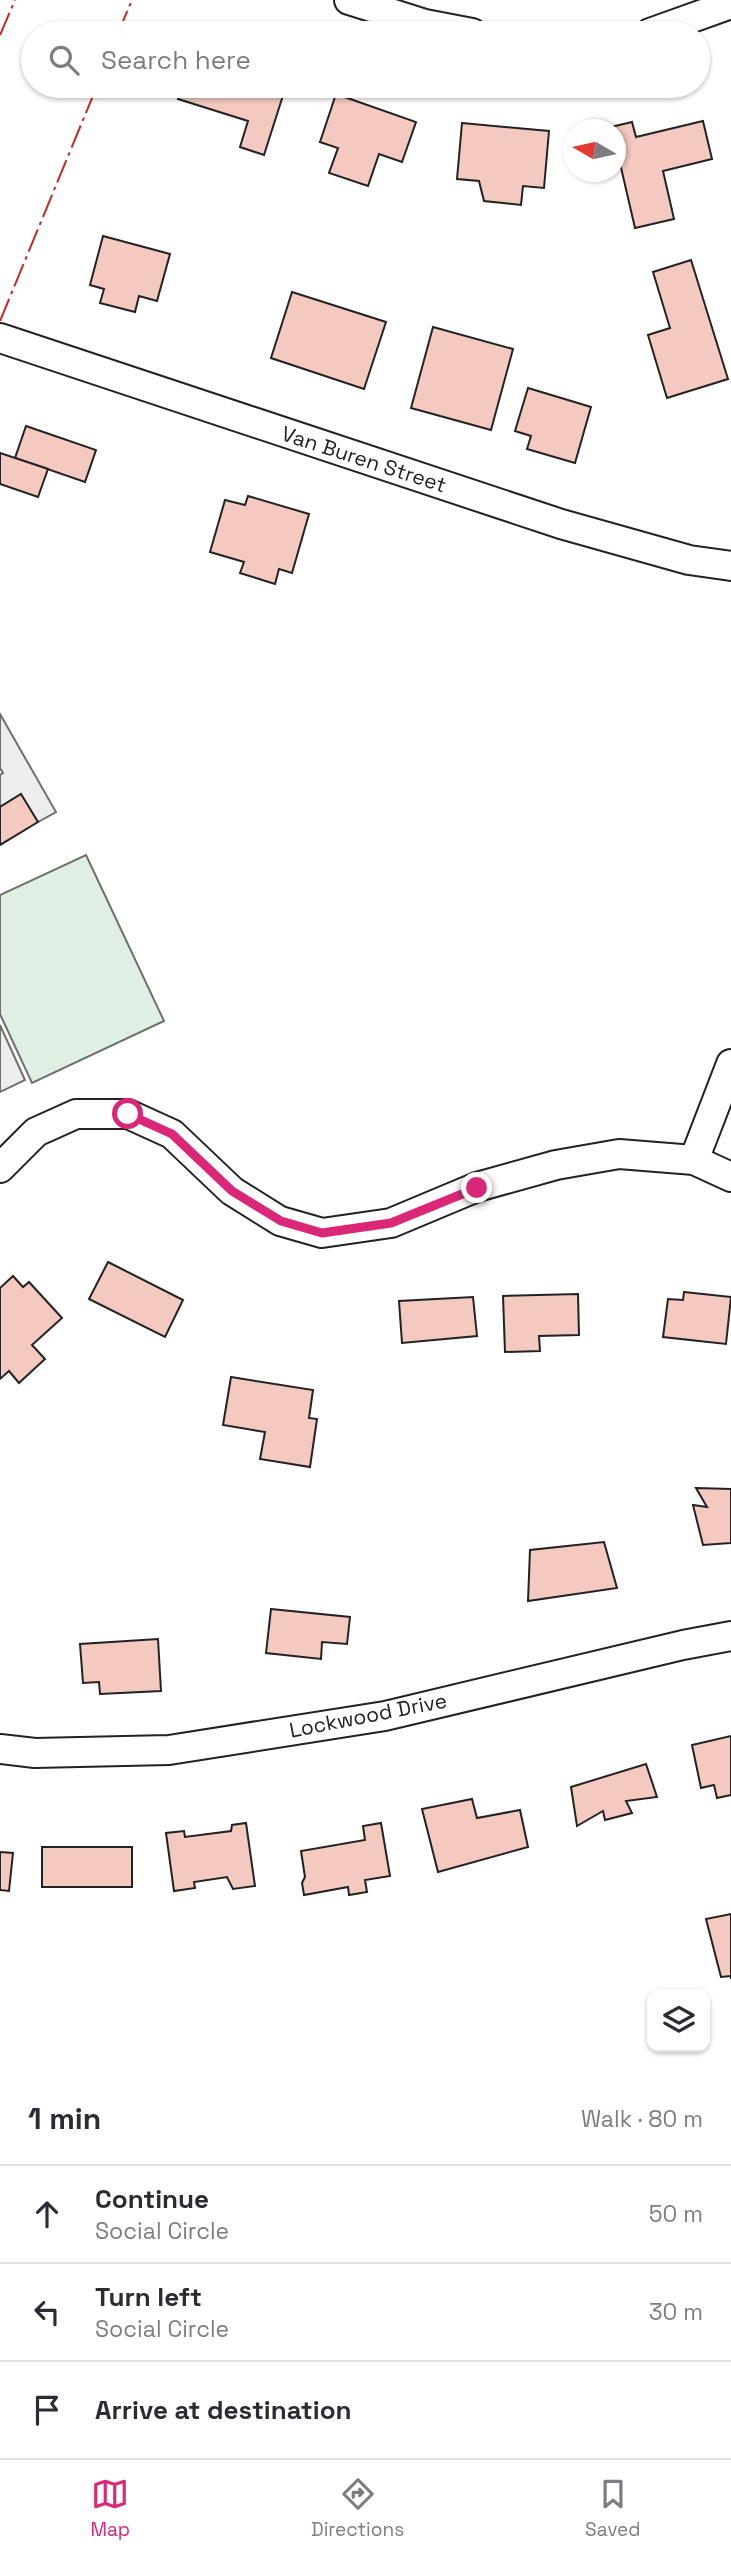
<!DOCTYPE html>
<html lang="en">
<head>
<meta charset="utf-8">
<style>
	:root { --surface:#fff; --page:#f2f2f3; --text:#2b2b33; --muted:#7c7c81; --line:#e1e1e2; --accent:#db2777 }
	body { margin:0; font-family:"Space Grotesk",sans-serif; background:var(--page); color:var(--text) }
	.controls { position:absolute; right:21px; bottom:21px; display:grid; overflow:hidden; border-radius:14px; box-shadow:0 2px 5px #0004 }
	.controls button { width:63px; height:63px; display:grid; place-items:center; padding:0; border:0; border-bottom:2px solid var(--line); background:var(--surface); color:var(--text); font:35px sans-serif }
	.compass { position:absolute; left:563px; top:119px; width:63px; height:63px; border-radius:50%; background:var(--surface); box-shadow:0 2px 5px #0004; rotate:279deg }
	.stop { position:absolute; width:21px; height:21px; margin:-16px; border:5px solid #db2777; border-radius:50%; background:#fff }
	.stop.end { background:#db2777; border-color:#fff; box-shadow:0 2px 7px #0008 }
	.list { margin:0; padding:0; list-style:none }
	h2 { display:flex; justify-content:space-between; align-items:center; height:91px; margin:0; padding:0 28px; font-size:30px }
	h2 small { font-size:23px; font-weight:400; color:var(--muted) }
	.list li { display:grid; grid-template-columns:46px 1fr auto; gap:21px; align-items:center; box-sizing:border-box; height:98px; padding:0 28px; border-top:2px solid var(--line) }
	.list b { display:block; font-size:26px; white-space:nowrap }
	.list p { margin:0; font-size:23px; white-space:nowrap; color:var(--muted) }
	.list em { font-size:23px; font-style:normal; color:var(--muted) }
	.icon { flex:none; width:38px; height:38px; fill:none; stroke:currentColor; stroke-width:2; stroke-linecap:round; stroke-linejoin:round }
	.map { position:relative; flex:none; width:731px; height:2073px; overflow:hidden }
	.search { position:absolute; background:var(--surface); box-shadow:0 2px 5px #0004; left:21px; right:21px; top:21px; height:77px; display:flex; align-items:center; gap:18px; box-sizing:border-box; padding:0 24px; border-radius:38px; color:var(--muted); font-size:26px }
	.sheet { height:385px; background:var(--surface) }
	nav { display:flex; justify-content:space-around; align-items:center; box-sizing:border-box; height:98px; border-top:2px solid var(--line); background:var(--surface); font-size:19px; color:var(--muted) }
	nav a { display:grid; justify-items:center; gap:4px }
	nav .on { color:var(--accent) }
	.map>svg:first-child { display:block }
	.green { fill:#e0efe3; stroke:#6f6f6f; stroke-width:2 }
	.parking { fill:#ededed; stroke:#6f6f6f; stroke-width:2 }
	.building { fill:#f3c9c0; stroke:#222; stroke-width:2 }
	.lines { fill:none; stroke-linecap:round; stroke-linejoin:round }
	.minor-casing { stroke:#222; stroke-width:32 }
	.minor { stroke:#fff; stroke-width:28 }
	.power { stroke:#c62828; stroke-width:2; stroke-dasharray:24 5 3.5 5; stroke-linecap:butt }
	.route { stroke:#db2777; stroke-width:9 }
	.labels { text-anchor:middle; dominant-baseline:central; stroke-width:5; stroke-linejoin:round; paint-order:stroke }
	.street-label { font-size:21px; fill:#222; stroke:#fff }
</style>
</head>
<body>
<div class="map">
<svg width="731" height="2073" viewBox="0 0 731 2073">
	<rect width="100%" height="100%" fill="#fff"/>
	<!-- green -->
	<polygon class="green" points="86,855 164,1021 32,1083 0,1014 0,895"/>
	<!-- parking -->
	<g class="parking">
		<polygon points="0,714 56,812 38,822 0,807 0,775 3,773 0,768"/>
		<polygon points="0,1025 25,1080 0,1092"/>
	</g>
	<!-- building -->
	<g class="building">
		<polygon points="182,86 286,86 264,155 240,147 248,121 178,99"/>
		<polygon points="310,86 337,86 333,97 309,88"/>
		<polygon points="336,94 416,122 402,162 379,154 368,186 329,173 338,148 320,142"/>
		<polygon points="703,121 712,159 663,171 674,219 635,228 616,146 616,130 612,130 611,127 632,122 636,137"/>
		<polygon points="462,123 549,131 544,188 523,186 521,205 484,201 479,181 457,179"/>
		<polygon points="103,236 170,254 157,301 139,296 135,312 100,303 104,289 90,285"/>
		<polygon points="691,260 728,379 667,398 648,335 670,328 653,272"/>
		<polygon points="292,292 386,322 364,389 271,358"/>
		<polygon points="433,327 513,349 491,430 411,408"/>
		<polygon points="528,388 591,407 575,463 527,449 531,436 515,431"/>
		<polygon points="26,426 96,450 85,482 15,458"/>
		<polygon points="0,453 48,469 38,497 0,484"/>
		<polygon points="248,496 309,514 292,573 279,569 275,584 240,573 244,562 210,552 225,500 245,505"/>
		<polygon points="21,794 38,822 0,845 0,807"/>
		<polygon points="108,1262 183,1300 165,1337 89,1299"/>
		<polygon points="13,1276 23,1287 29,1282 62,1318 32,1345 45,1359 19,1383 9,1371 0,1379 0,1288"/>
		<polygon points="684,1292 731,1297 726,1344 663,1337 668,1299 683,1300"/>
		<polygon points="578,1294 579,1335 539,1336 540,1351 505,1352 503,1296"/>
		<polygon points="473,1297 477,1336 402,1343 399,1301"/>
		<polygon points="231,1377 313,1390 309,1418 317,1419 310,1467 260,1459 265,1432 223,1425"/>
		<polygon points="696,1488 731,1489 731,1543 703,1545 693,1505 707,1507"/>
		<polygon points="604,1542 617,1588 528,1601 530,1550"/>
		<polygon points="271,1609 350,1617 347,1644 322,1642 321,1659 266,1653"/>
		<polygon points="158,1639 161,1691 100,1694 99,1682 83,1683 80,1644"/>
		<polygon points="731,1736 731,1795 717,1798 714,1785 701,1788 692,1745"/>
		<polygon points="646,1764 657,1797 626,1801 632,1813 605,1820 603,1811 577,1826 571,1787"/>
		<polygon points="472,1799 477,1818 520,1810 528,1847 438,1872 422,1809"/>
		<polygon points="246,1823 255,1886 233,1889 227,1877 194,1882 195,1888 174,1891 166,1833 184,1831 185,1837 231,1831 232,1825"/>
		<polygon points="381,1823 390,1876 365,1880 367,1892 349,1895 348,1887 304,1895 302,1883 305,1877 301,1851 365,1840 363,1826"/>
		<rect x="42" y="1847" width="90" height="40"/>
		<polygon points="0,1852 13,1853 9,1891 0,1890"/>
		<polygon points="731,1914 731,1979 731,1976 721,1977 706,1919"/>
	</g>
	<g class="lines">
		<!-- minor casing -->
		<g class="minor-casing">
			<g id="minor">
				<polyline points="349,0 425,24 472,33"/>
				<polyline points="650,33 731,4"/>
				<polyline points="0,338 561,524 689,560 731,566"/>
				<polyline points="694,1160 731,1064"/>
				<polyline points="0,1168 36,1132 76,1114 128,1114 172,1134 232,1191 280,1221 322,1233 391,1223 477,1187 556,1165 619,1154 694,1160 731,1177"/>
				<polyline points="0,1749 35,1753 169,1750 385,1716 683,1645 731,1636"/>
			</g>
		</g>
		<!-- minor -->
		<use href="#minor" class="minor"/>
		<!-- power -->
		<g class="power">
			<polyline points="118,33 132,0"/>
			<polyline points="0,35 15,0"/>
			<polyline points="0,321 97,86"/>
		</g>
	</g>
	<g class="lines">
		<!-- route -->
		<polyline class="route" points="128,1114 172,1134 232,1191 281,1221 322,1233 391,1223 477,1188"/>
	</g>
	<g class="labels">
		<!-- street labels -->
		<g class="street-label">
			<text transform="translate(364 459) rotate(18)">Van Buren Street</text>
			<text transform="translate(368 1715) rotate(-11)">Lockwood Drive</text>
		</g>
	</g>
</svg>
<div class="controls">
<button><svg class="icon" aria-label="layers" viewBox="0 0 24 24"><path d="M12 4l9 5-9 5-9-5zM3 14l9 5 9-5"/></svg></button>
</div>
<svg class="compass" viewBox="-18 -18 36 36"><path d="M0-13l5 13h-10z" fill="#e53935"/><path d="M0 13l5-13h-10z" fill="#7c7c81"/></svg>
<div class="stop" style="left:128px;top:1114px"></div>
<div class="stop end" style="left:477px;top:1188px"></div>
<div class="search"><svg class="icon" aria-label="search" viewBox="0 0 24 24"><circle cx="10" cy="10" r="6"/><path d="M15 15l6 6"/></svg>Search here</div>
</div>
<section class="sheet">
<h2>1 min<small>Walk · 80 m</small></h2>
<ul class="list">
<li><svg class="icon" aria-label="ahead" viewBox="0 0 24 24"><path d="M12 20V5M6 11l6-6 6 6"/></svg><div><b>Continue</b><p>Social Circle</p></div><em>50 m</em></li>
<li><svg class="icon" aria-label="left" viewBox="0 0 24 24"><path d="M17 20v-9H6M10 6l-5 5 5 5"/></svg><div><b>Turn left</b><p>Social Circle</p></div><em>30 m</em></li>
<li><svg class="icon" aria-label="arrive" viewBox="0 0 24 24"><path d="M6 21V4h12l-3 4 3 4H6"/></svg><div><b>Arrive at destination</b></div></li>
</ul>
</section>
<nav>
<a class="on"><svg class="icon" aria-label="map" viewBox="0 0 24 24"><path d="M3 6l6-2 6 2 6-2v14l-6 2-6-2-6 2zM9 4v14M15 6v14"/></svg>Map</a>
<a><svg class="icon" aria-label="directions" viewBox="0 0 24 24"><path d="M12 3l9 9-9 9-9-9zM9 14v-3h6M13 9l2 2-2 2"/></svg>Directions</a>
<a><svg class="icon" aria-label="saved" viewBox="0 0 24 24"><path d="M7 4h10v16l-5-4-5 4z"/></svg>Saved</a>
</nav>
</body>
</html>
